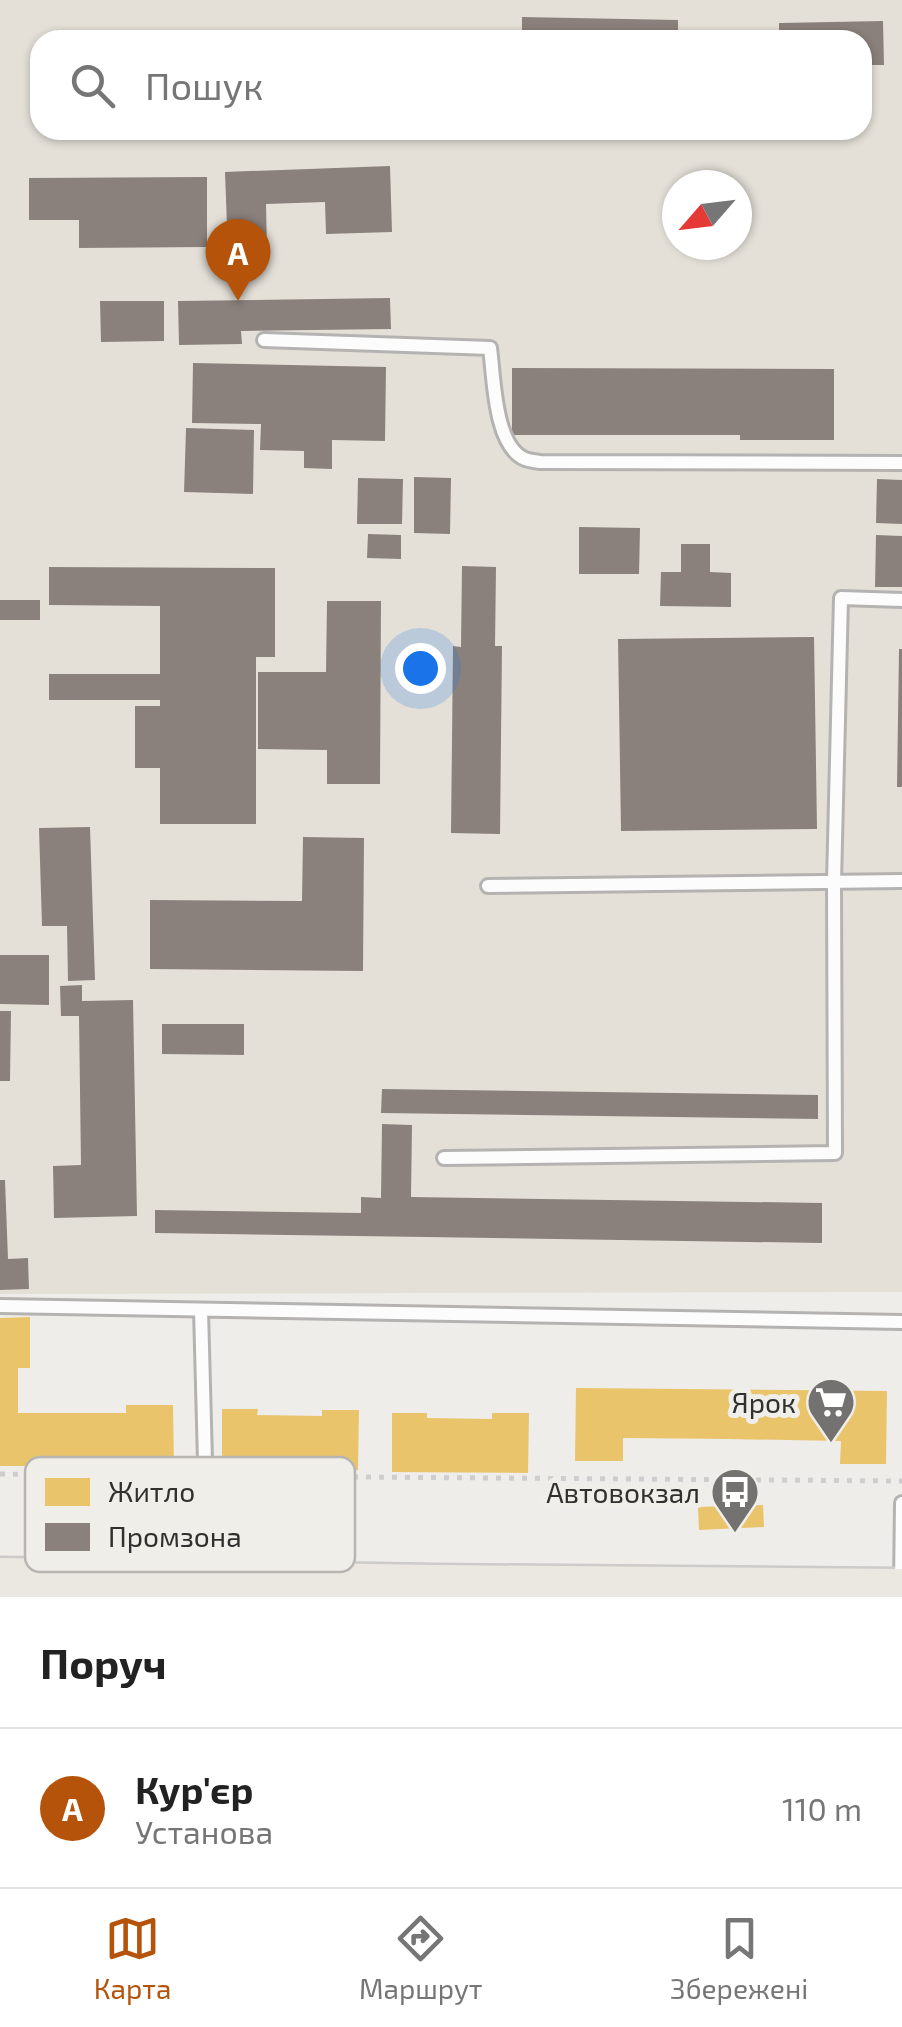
<!DOCTYPE html>
<html lang="uk">
<head>
<meta charset="utf-8">
<style>
	:root { --surface:#fff; --page:#f6f6f6; --text:#222; --muted:#767676; --line:#e0e0e0; --accent:#b45309 }
	body { margin:0; font-family:"Exo 2",sans-serif; background:var(--page); color:var(--text) }
	.compass { position:absolute; left:662px; top:170px; width:90px; height:90px; border-radius:50%; background:var(--surface); box-shadow:0 2px 8px #0004; rotate:242deg }
	.you { position:absolute; left:420px; top:668px; width:35px; height:35px; margin:-25px; border:8px solid #fff; border-radius:50%; background:#1a73e8; box-shadow:0 0 0 15px #1a73e833 }
	.badge { display:grid; place-items:center; width:65px; height:65px; border-radius:50%; background:var(--accent); color:#fff; font-size:32px; font-weight:700 }
	.pin { position:absolute; translate:-50% -82px; filter:drop-shadow(0 2px 5px #0008) }
	.pin::after { content:''; position:absolute; top:52px; width:35px; height:30px; background:inherit; clip-path:polygon(0 0,100% 0,50% 100%) }
	.list { margin:0; padding:0; list-style:none }
	h2 { display:flex; justify-content:space-between; align-items:center; height:130px; margin:0; padding:0 40px; font-size:42px }
	h2 small { font-size:32px; font-weight:400; color:var(--muted) }
	.list li { display:grid; grid-template-columns:65px 1fr auto; gap:30px; align-items:center; box-sizing:border-box; height:160px; padding:0 40px; border-top:2px solid var(--line) }
	.list b { display:block; font-size:38px; white-space:nowrap }
	.list p { margin:0; font-size:32px; white-space:nowrap; color:var(--muted) }
	.list em { font-size:32px; font-style:normal; color:var(--muted) }
	.icon { flex:none; width:55px; height:55px; fill:none; stroke:currentColor; stroke-width:2; stroke-linecap:round; stroke-linejoin:round }
	.map { position:relative; flex:none; width:902px; height:1597px; overflow:hidden }
	.search { position:absolute; background:var(--surface); box-shadow:0 2px 8px #0004; left:30px; right:30px; top:30px; height:110px; display:flex; align-items:center; gap:25px; box-sizing:border-box; padding:0 35px; border-radius:30px; color:var(--muted); font-size:38px }
	.sheet { height:290px; background:var(--surface) }
	nav { display:flex; justify-content:space-around; align-items:center; box-sizing:border-box; height:140px; border-top:2px solid var(--line); background:var(--surface); font-size:28px; color:var(--muted) }
	nav a { display:grid; justify-items:center; gap:5px }
	nav .on { color:var(--accent) }
	.map>svg:first-child { display:block }
	.built { fill:#e4e0d8; fill-rule:evenodd }
	.homes { fill:#e9c46a }
	.industry { fill:#8a817c }
	.lines { fill:none; stroke-linecap:round; stroke-linejoin:round }
	.service-casing { stroke:#b5b3b1; stroke-width:18 }
	.primary-casing { stroke:#cccbca; stroke-width:45 }
	.path { stroke:#cecece; stroke-width:5; stroke-dasharray:5 8; stroke-linecap:butt }
	.service { stroke:#fdfcfc; stroke-width:12 }
	.primary { stroke:#ebe8e2; stroke-width:40 }
	.labels { text-anchor:middle; dominant-baseline:central; stroke-width:10; stroke-linejoin:round; paint-order:stroke }
	.poi-label { font-size:28px; fill:#31302e; stroke:#f0eee9; text-anchor:end }
	.key { fill:#f0eee9; stroke:#b7b5b1; stroke-width:2.5 }
	.key-label { font-size:28px; fill:#31302e }
</style>
</head>
<body>
<div class="map">
<svg width="902" height="1597" viewBox="0 0 902 1597">
	<rect width="100%" height="100%" fill="#efedea"/>
	<!-- built -->
	<path class="built" d="M0 0H902V1292L0 1294ZM40 40H862V130H40ZM677 185H737V245H677Z"/>
	<!-- homes -->
	<g class="homes">
		<polygon points="30,1317 30,1368 18,1368 18,1413 126,1413 126,1405 173,1405 174,1466 0,1466 0,1318"/>
		<polygon points="576,1388 887,1391 886,1464 840,1464 841,1441 728,1439 623,1438 623,1461 575,1461"/>
		<polygon points="222,1409 258,1409 257,1415 322,1416 322,1410 359,1410 358,1470 222,1469"/>
		<polygon points="392,1413 427,1413 427,1418 492,1419 492,1413 529,1413 528,1473 392,1472"/>
		<polygon points="763,1505 764,1527 699,1530 698,1507"/>
	</g>
	<!-- industry -->
	<g class="industry">
		<polygon points="522,17 678,20 678,40 522,40"/>
		<polygon points="883,21 884,65 862,65 862,40 779,40 779,23"/>
		<polygon points="390,166 392,232 326,234 325,202 266,204 267,252 228,253 225,172"/>
		<polygon points="207,177 207,247 79,248 79,220 29,220 29,178"/>
		<polygon points="390,298 391,329 241,331 242,344 179,345 178,301"/>
		<polygon points="100,301 164,301 164,341 101,342"/>
		<polygon points="193,363 386,367 385,441 332,440 332,469 304,468 304,451 260,450 261,424 192,423"/>
		<polygon points="512,368 834,369 834,440 740,440 740,435 512,435"/>
		<polygon points="186,428 254,430 253,494 184,492"/>
		<polygon points="414,477 451,478 450,534 414,533"/>
		<polygon points="358,478 403,479 402,524 357,524"/>
		<polygon points="877,479 902,480 902,524 876,523"/>
		<polygon points="579,527 640,528 639,574 579,574"/>
		<polygon points="368,534 401,535 401,559 367,558"/>
		<polygon points="876,535 902,536 902,587 875,587"/>
		<polygon points="681,544 710,544 710,572 731,573 731,607 660,606 661,572 681,572"/>
		<polygon points="462,566 496,567 495,646 502,646 500,834 451,833 453,646 461,647"/>
		<polygon points="49,567 275,568 275,657 256,657 256,824 160,824 160,768 135,768 135,706 160,706 160,700 49,700 49,674 160,674 160,606 49,605"/>
		<rect x="0" y="600" width="40" height="20"/>
		<polygon points="327,601 381,601 380,784 327,784 327,750 258,749 258,672 326,672"/>
		<polygon points="814,637 817,829 621,831 618,639"/>
		<polygon points="899,649 902,649 902,787 897,787"/>
		<polygon points="90,827 95,980 68,981 67,926 42,926 39,828"/>
		<polygon points="303,837 364,838 363,971 150,969 150,900 302,901"/>
		<polygon points="0,955 49,955 49,1005 0,1004"/>
		<polygon points="82,985 82,1001 133,1000 137,1216 54,1218 53,1166 81,1165 79,1016 61,1016 60,986"/>
		<polygon points="0,1011 11,1011 10,1081 0,1081"/>
		<polygon points="162,1024 244,1024 244,1055 162,1054"/>
		<polygon points="382,1089 818,1095 818,1119 381,1113"/>
		<polygon points="382,1124 412,1125 411,1197 822,1203 822,1243 155,1233 155,1210 361,1213 361,1197 381,1198"/>
		<polygon points="0,1180 5,1180 8,1259 28,1258 29,1289 0,1290"/>
	</g>
	<g class="lines">
		<!-- service casing -->
		<g class="service-casing">
			<g id="service">
				<path d="M264 340 490 348C494 377 494 446 525 459 530 461 535 461 540 462L902 463"/>
				<polyline points="488,886 902,881"/>
				<polyline points="444,1158 835,1153 834,882 841,598 902,600"/>
				<polyline points="0,1306 902,1322"/>
				<polyline points="201,1310 208,1574"/>
				<polyline points="901,1586 902,1503"/>
			</g>
		</g>
		<!-- primary casing -->
		<g class="primary-casing">
			<polyline id="primary" points="0,1578 436,1585 902,1589"/>
		</g>
		<!-- path -->
		<g class="path">
			<polyline points="0,1474 187,1476"/>
			<polyline points="223,1476 902,1481"/>
		</g>
		<!-- service -->
		<use href="#service" class="service"/>
		<!-- primary -->
		<use href="#primary" class="primary"/>
	</g>
	<!-- icons -->
	<defs>
		<g id="supermarket-pin" transform="scale(2.5)"><path d="M0 17L-7.5 6A9.5 9.5 0 1 1 7.5 6Z" fill="#747270" stroke="#f0eee9"/><path d="M-6-5.5h2.5l.6 2H6L4.5 2H-2.5L-4.4-4H-6ZM-1.5 3.2a1.3 1.3 0 1 0 .1 0ZM3 3.2a1.3 1.3 0 1 0 .1 0Z" fill="#fff"/></g>
		<g id="bus-pin" transform="scale(2.5)"><path d="M0 17L-7.5 6A9.5 9.5 0 1 1 7.5 6Z" fill="#747270" stroke="#f0eee9"/><path d="M-5-6H5V4H4V6H2V4H-2V6H-4V4H-5ZM-3.5-4V0h7V-4ZM-3.5 1.2v1.5H-2V1.2ZM2 1.2v1.5H3.5V1.2Z" fill="#fff"/></g>
	</defs>
	<g fill-rule="evenodd">
		<use href="#supermarket-pin" x="831" y="1402"/>
		<use href="#bus-pin" x="735" y="1492"/>
	</g>
	<g class="labels">
		<!-- poi labels -->
		<g class="poi-label">
			<text x="796" y="1402">Ярок</text>
			<text x="700" y="1492">Автовокзал</text>
		</g>
	</g>
	<!-- legend -->
	<rect x="25" y="1457" width="330" height="115" rx="15" class="key"/>
	<rect x="45" y="1478" width="45" height="28" fill="#e9c46a"/>
	<rect x="45" y="1523" width="45" height="28" fill="#8a817c"/>
	<g class="key-label">
		<text x="108" y="1502">Житло</text>
		<text x="108" y="1547">Промзона</text>
	</g>
</svg>
<svg class="compass" viewBox="-18 -18 36 36"><path d="M0-13l5 13h-10z" fill="#e53935"/><path d="M0 13l5-13h-10z" fill="#767676"/></svg>
<div class="you"></div>
<div class="pin badge" style="left:238px;top:301px">A</div>
<div class="search"><svg class="icon" aria-label="search" viewBox="0 0 24 24"><circle cx="10" cy="10" r="6"/><path d="M15 15l6 6"/></svg>Пошук</div>
</div>
<section class="sheet">
<h2>Поруч<small></small></h2>
<ul class="list">
<li><span class="badge">A</span><div><b>Кур'єр</b><p>Установа</p></div><em>110 m</em></li>
</ul>
</section>
<nav>
<a class="on"><svg class="icon" aria-label="map" viewBox="0 0 24 24"><path d="M3 6l6-2 6 2 6-2v14l-6 2-6-2-6 2zM9 4v14M15 6v14"/></svg>Карта</a>
<a><svg class="icon" aria-label="directions" viewBox="0 0 24 24"><path d="M12 3l9 9-9 9-9-9zM9 14v-3h6M13 9l2 2-2 2"/></svg>Маршрут</a>
<a><svg class="icon" aria-label="saved" viewBox="0 0 24 24"><path d="M7 4h10v16l-5-4-5 4z"/></svg>Збережені</a>
</nav>
</body>
</html>
